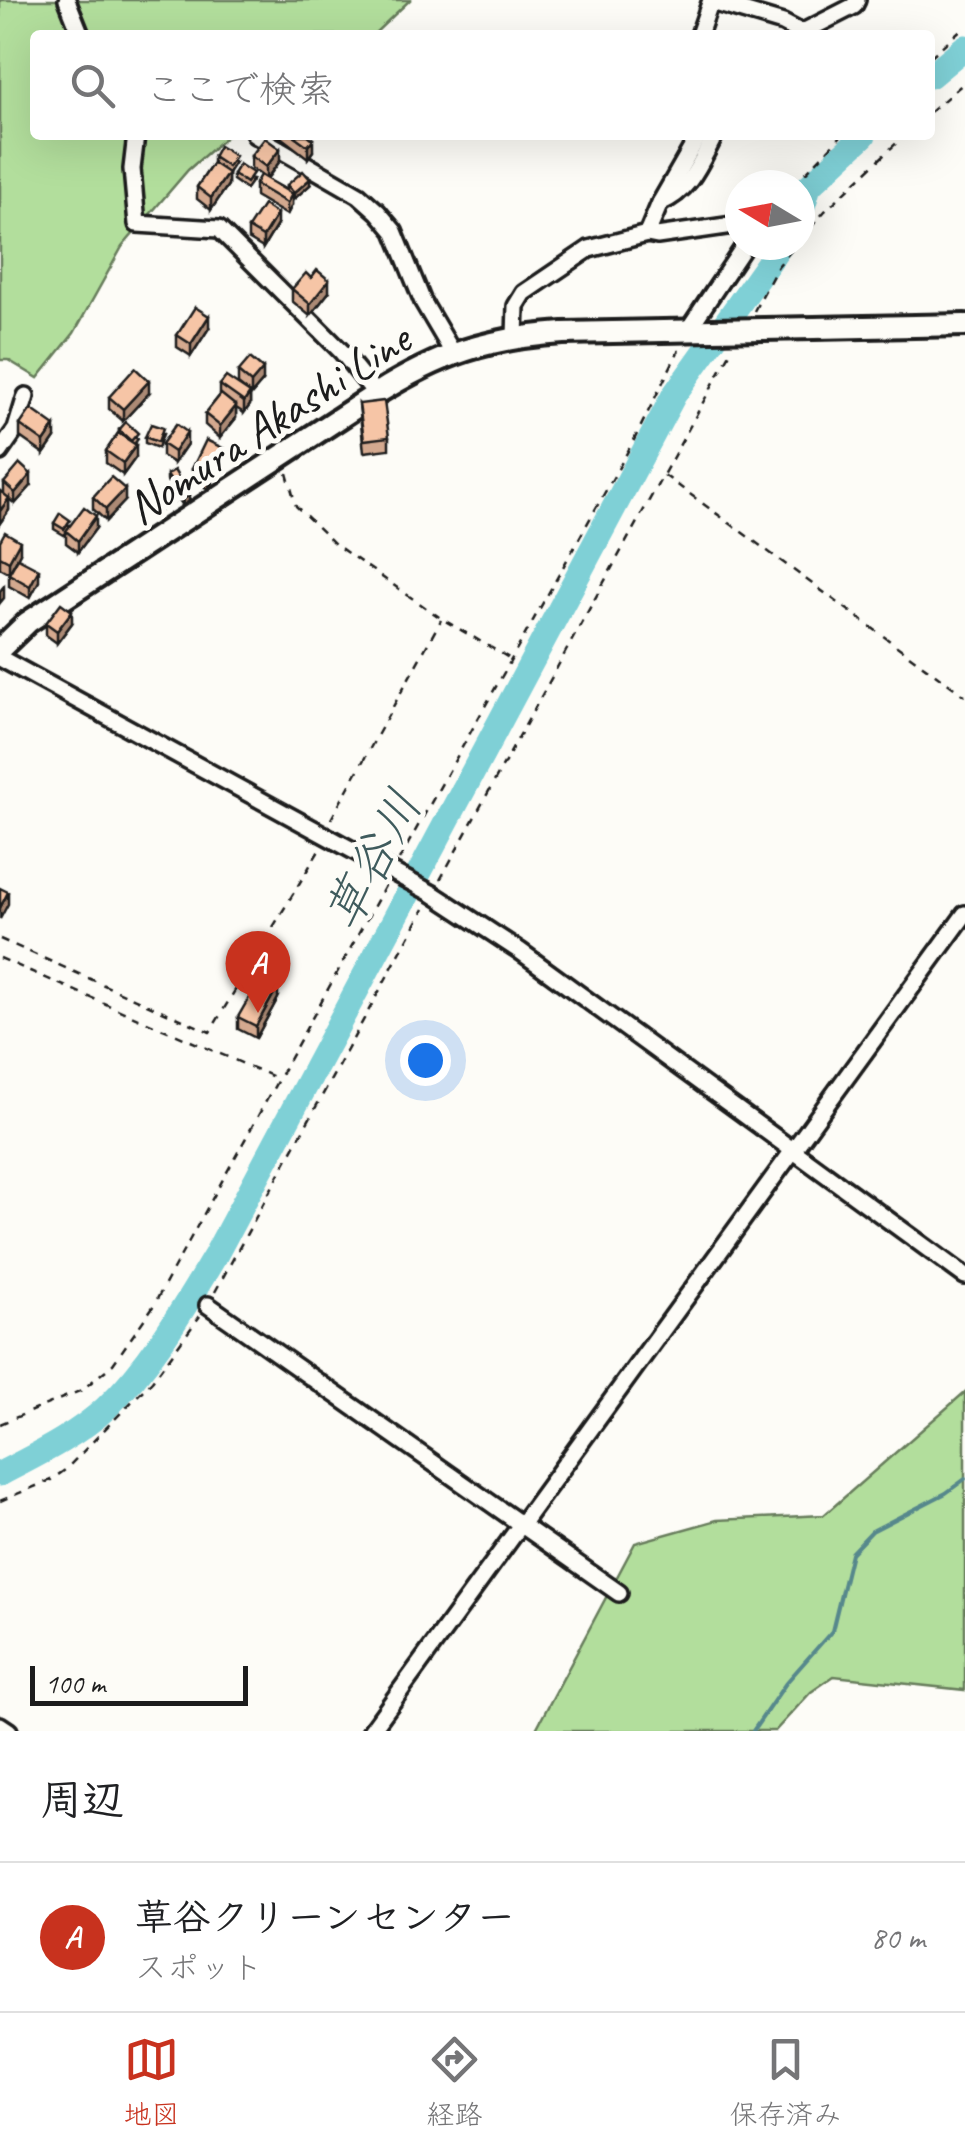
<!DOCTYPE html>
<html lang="ja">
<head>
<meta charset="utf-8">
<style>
	:root { --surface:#fff; --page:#f6f6f6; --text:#202124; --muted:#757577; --line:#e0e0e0; --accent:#c8321e }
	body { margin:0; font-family:Caveat,"Klee One",sans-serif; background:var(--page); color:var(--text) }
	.compass { position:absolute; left:725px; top:170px; width:90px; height:90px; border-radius:50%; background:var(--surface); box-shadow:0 10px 40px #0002; rotate:280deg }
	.scale { position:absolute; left:30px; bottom:25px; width:218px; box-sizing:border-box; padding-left:10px; border:5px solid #1c1c1c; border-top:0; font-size:28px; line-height:35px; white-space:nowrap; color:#1c1c1c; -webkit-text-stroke:8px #fdfcf7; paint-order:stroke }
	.you { position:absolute; left:425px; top:1060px; width:35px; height:35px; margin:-25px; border:8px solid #fff; border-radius:50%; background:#1a73e8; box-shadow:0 0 0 15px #1a73e833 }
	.badge { display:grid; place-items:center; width:65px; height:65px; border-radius:50%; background:var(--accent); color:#fff; font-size:32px; font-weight:700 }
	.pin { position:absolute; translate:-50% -82px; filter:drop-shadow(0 2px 5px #0008) }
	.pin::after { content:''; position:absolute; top:52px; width:35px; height:30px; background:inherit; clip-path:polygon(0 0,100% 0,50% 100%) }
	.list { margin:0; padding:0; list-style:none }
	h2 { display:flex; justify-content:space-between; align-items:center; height:130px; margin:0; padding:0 40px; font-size:42px }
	h2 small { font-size:32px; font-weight:400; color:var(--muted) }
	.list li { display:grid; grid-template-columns:65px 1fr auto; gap:30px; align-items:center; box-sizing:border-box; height:150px; padding:0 40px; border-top:2px solid var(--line) }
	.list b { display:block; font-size:38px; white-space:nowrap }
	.list p { margin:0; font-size:32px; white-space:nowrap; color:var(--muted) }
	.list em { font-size:32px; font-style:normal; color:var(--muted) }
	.icon { flex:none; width:55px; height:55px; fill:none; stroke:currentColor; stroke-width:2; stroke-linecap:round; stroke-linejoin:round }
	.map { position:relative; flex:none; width:965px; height:1731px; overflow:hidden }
	.search { position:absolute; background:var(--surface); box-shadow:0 10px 40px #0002; left:30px; right:30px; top:30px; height:110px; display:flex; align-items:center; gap:25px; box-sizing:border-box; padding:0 35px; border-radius:10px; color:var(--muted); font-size:38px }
	.sheet { height:280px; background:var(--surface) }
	nav { display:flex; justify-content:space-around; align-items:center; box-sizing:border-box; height:140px; border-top:2px solid var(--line); background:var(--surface); font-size:28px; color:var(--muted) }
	nav a { display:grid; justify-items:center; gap:5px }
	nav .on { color:var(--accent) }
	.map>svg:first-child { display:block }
	.green { fill:#b2de9c; stroke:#677d5c; stroke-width:2.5 }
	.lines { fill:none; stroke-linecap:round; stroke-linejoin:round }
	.stream { stroke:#57888c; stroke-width:4 }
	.river { stroke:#7fd0d6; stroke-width:25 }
	.street-casing { stroke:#1c1c1c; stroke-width:22 }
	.secondary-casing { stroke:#1c1c1c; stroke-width:28 }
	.path { stroke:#1c1c1c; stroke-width:2.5; stroke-dasharray:8 8; stroke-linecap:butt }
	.street { stroke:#fdfcf7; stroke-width:15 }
	.secondary { stroke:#fdfcf7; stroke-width:20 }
	.wall { fill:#d4a98f; stroke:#1c1c1c; stroke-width:2.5 }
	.shaded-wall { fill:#ac8a74; stroke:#1c1c1c; stroke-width:2.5 }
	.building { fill:#f6c5a6; stroke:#1c1c1c; stroke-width:2.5 }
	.labels { text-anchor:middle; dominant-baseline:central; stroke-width:10; stroke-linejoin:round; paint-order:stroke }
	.street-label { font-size:48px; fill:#1c1c1c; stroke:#fdfcf7 }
	.water-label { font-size:50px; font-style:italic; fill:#3f5b5d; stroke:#fdfcf7 }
</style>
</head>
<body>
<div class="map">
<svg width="965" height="1731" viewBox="0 0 965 1731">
	<rect width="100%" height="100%" fill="#fdfcf7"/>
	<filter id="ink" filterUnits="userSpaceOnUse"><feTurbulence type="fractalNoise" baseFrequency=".01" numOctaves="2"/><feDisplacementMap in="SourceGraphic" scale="20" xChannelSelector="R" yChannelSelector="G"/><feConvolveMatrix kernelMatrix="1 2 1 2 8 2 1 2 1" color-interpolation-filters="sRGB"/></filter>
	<g filter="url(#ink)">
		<!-- green -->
		<g class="green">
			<polygon points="0,0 410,0 373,35 35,35 35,135 228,135 188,170 122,247 74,333 38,378 8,360 0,360"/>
			<polygon points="965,1392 965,1690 834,1676 811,1692 775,1731 535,1731 635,1543 717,1520 824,1515"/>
		</g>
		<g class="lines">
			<!-- stream -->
			<polyline class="stream" points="753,1731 786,1683 832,1631 851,1553 872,1531 946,1493 965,1479"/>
			<!-- river -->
			<g class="river">
				<polyline points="930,76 965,47"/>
				<polyline points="800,217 809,186 864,135"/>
				<path d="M0 1474C36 1455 76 1436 106 1408 151 1365 183 1309 215 1256L674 395 781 245"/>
			</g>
			<!-- street casing -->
			<g class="street-casing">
				<g id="street">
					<polyline points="67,0 81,35"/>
					<polyline points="712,2 783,23 800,32"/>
					<polyline points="699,35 711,0"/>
					<polyline points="797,35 854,6 857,0"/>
					<polyline points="136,135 132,169 137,224 219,229 342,352 376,394"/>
					<polyline points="255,135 359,195 378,212 394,231 423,302 453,353"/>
					<path d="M660 203C691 190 700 163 715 135"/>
					<polyline points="647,234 657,236 740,224"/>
					<polyline points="688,330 745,245"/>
					<polyline points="515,336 516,306 524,293 589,249 647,234 660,203 699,135"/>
					<polyline points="0,452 16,429 26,396"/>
					<polyline points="0,658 433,894 520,951 965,1276"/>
					<polyline points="208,1305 619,1593"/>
					<polyline points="0,1725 9,1731"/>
					<polyline points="371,1731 965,914"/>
				</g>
			</g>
			<!-- secondary casing -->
			<g class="secondary-casing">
				<path id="secondary" d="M0 649 28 622 376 394C440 354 488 338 563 333L965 325"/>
			</g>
			<!-- path -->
			<g class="path">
				<polyline points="930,57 965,26"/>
				<polyline points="930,112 965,82"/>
				<polyline points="794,185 842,135"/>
				<polyline points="800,240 825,211 905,135"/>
				<polyline points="754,311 778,266 796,245"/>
				<polyline points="287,473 296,506 336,545 442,619 509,658"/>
				<polyline points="664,475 965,696"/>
				<polyline points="331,819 441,620"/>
				<polyline points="399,860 633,442 679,350"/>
				<polyline points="440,880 733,348"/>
				<polyline points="0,939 210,1032 320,849"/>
				<polyline points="0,958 278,1079"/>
				<polyline points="215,1292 424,909"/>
				<polyline points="0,1424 82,1390 113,1364 152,1308 386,884"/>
				<polyline points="0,1501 51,1480 65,1470 152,1381 200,1316"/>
			</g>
			<!-- street -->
			<use href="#street" class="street"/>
			<!-- secondary -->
			<use href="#secondary" class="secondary"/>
		</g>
		<!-- wall -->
		<g class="wall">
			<polygon points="278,135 308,135 313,151 308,158"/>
			<polygon points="251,156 280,161 267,179 287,190 287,185 310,185 294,199 292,197 292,205 287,215 255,196 255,184 262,176 251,168"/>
			<polygon points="213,157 235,162 228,173 228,185 211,210 197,199 197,187 213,163"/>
			<polygon points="233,174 253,179 246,189 233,180"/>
			<polygon points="277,225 263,248 248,239 248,228"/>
			<polygon points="292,289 329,292 310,316 292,301"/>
			<polygon points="209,328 191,356 177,347 177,335"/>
			<polygon points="238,372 263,381 251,395 250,394 250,405 244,413 236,408 236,418 220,438 205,425 205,414 220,395 220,385 247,391 238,384"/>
			<polygon points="149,393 123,421 109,409 109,397"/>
			<polygon points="359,404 389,437 389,449 364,452"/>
			<polygon points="20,425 55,438 44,454 20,437"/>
			<polygon points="119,430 138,439 134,444 136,457 123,475 106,463 106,451 119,433"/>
			<polygon points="163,434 158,448 145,443 145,437"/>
			<polygon points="162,444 187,444 174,463 162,456"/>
			<polygon points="223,460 209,489 192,481 192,469"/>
			<polygon points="167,475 189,501 183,506 167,481"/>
			<polygon points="4,483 31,486 15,504 9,499 9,510 0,523 0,491 4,494"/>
			<polygon points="93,497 125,501 106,521 93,509"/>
			<polygon points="54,523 70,525 96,528 78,552 66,543 66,533 64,535 54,529"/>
			<polygon points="0,541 20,553 9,573 0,568"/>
			<polygon points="9,574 39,581 30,598 9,586"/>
			<polygon points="46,623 72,623 57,643 46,635"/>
			<polygon points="278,998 256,1038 238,1029 238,1017"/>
		</g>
		<!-- shaded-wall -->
		<g class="shaded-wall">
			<polygon points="313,139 313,151 308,158 308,146"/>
			<polygon points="280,149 280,161 266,179 266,167"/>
			<polygon points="228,173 228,185 211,210 211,198"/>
			<polygon points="310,179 310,185 294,199 294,193"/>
			<polygon points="292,194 292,205 287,215 287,203"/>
			<polygon points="277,214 277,225 263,248 263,237"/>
			<polygon points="329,280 329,292 310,316 310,304"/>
			<polygon points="209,316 209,328 191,356 191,344"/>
			<polygon points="263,369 263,381 251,395 251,383"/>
			<polygon points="149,381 149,393 123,421 123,409"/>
			<polygon points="250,393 250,405 244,413 244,402"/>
			<polygon points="236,406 236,418 220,438 220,426"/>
			<polygon points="55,426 55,438 44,454 44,442"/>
			<polygon points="187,432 187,444 174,463 174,452"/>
			<polygon points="136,445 136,457 123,475 123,463"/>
			<polygon points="223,448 223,460 209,489 209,477"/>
			<polygon points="31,474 31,486 15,504 15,493"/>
			<polygon points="125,489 125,501 106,521 106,509"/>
			<polygon points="189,495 189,501 183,506 183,500"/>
			<polygon points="173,497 173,503 160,511 160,505"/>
			<polygon points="9,498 9,510 0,523 0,511"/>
			<polygon points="96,516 96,528 78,552 78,541"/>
			<polygon points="20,541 20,553 9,573 9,561"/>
			<polygon points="39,569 39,581 30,598 30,586"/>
			<polygon points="4,586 4,598 0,603 0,591"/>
			<polygon points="72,611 72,623 57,643 57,631"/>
			<polygon points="8,892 8,904 0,919 0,908"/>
			<polygon points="278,986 278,998 256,1038 256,1026"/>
		</g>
		<!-- building -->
		<g class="building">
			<polygon points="293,135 308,135 313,139 308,146"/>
			<polygon points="265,138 280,149 266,167 251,156"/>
			<polygon points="219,146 235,156 228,167 213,157"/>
			<polygon points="213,163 228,173 211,198 197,187"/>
			<polygon points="239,164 253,173 246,183 233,174"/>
			<polygon points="303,171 310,179 294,193 287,185"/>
			<polygon points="260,175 292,194 287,203 255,184"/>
			<polygon points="263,205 277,214 263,237 248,228"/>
			<polygon points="317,270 329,280 310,304 292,289 306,273 311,278"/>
			<polygon points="195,307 209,316 191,344 177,335"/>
			<polygon points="250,358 263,369 251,383 238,372"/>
			<polygon points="135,368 149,381 123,409 109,397"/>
			<polygon points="226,377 250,393 244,402 220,385"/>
			<polygon points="221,394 236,406 220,426 205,414"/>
			<polygon points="384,401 389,437 364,440 359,404"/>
			<polygon points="31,409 55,426 44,442 20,425"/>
			<polygon points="126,422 138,433 131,441 119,430"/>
			<polygon points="151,424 163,428 158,442 145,437"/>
			<polygon points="176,424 187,432 174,452 162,444"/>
			<polygon points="118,433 136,445 123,463 106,451"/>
			<polygon points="206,440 223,448 209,477 192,469"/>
			<polygon points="20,464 31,474 15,493 4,483"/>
			<polygon points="174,470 189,495 183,500 167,475"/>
			<polygon points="111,477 125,489 106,509 93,497"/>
			<polygon points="167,487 173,497 160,505 154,495"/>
			<polygon points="0,491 9,498 0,511"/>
			<polygon points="84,507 96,516 78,541 66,531"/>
			<polygon points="60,513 70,520 64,529 54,523"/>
			<polygon points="5,532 20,541 9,561 0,556 0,541"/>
			<polygon points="18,558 39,569 30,586 9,574"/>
			<polygon points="61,603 72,611 57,631 46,623"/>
			<polygon points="0,888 8,892 0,908"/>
			<polygon points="261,977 278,986 256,1026 238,1017"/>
		</g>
	</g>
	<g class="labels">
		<!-- street labels -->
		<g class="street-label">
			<text transform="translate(268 423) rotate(-33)">Nomura Akashi Line</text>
		</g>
		<!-- water labels -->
		<g class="water-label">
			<text transform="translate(373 860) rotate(-62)">草谷川</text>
		</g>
	</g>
</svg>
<svg class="compass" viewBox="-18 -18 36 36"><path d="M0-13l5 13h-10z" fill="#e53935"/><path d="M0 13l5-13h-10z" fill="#757577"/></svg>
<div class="scale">100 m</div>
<div class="you"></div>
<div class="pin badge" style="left:258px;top:1013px">A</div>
<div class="search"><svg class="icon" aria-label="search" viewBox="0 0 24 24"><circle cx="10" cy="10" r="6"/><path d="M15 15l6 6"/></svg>ここで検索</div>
</div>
<section class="sheet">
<h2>周辺<small></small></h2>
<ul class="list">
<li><span class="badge">A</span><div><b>草谷クリーンセンター</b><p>スポット</p></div><em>80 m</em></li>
</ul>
</section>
<nav>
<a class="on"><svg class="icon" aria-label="map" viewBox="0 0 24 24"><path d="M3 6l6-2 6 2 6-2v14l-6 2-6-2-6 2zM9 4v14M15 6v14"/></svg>地図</a>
<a><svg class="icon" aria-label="directions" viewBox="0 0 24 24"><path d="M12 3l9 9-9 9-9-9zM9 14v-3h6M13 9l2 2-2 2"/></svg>経路</a>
<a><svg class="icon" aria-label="saved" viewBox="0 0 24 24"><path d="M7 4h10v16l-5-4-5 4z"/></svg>保存済み</a>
</nav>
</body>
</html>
